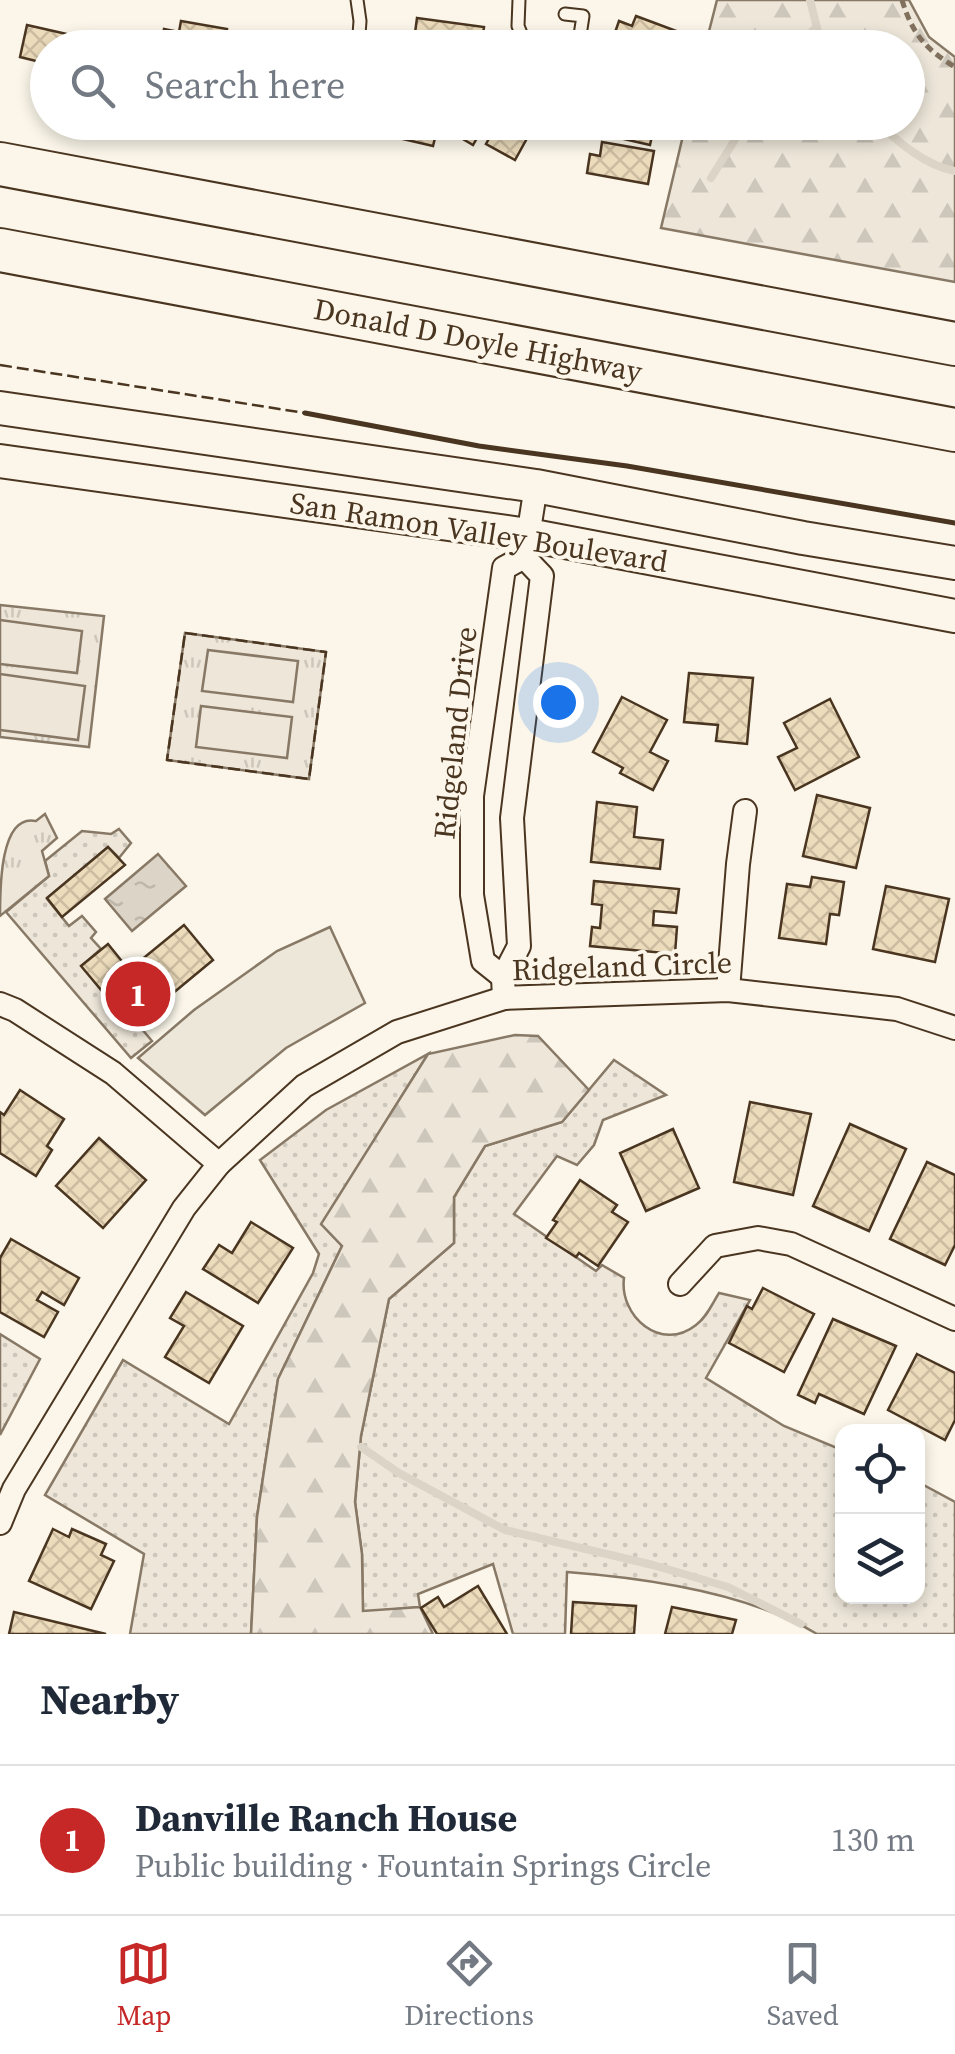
<!DOCTYPE html>
<html lang="en">
<head>
<meta charset="utf-8">
<style>
	:root { --surface:#fff; --page:#f2f2f3; --text:#1f2937; --muted:#747a83; --line:#e0e1e3; --accent:#c62828 }
	body { margin:0; font-family:"Source Serif 4",serif; background:var(--page); color:var(--text) }
	.controls { position:absolute; right:30px; bottom:30px; display:grid; overflow:hidden; border-radius:20px; box-shadow:0 5px 15px #0003 }
	.controls button { width:90px; height:90px; display:grid; place-items:center; padding:0; border:0; border-bottom:2px solid var(--line); background:var(--surface); color:var(--text); font:50px sans-serif }
	.you { position:absolute; left:558px; top:702px; width:35px; height:35px; margin:-25px; border:8px solid #fff; border-radius:50%; background:#1a73e8; box-shadow:0 0 0 15px #1a73e833 }
	.badge { display:grid; place-items:center; width:65px; height:65px; border-radius:50%; background:var(--accent); color:#fff; font-size:32px; font-weight:700 }
	.pin { position:absolute; translate:-50% -50%; border:5px solid #fff; box-shadow:0 2px 10px #0006 }
	.list { margin:0; padding:0; list-style:none }
	h2 { display:flex; justify-content:space-between; align-items:center; height:130px; margin:0; padding:0 40px; font-size:42px }
	h2 small { font-size:32px; font-weight:400; color:var(--muted) }
	.list li { display:grid; grid-template-columns:65px 1fr auto; gap:30px; align-items:center; box-sizing:border-box; height:150px; padding:0 40px; border-top:2px solid var(--line) }
	.list b { display:block; font-size:38px; white-space:nowrap }
	.list p { margin:0; font-size:32px; white-space:nowrap; color:var(--muted) }
	.list em { font-size:32px; font-style:normal; color:var(--muted) }
	.icon { flex:none; width:55px; height:55px; fill:none; stroke:currentColor; stroke-width:2; stroke-linecap:round; stroke-linejoin:round }
	.map { position:relative; flex:none; width:955px; height:1634px; overflow:hidden }
	.search { position:absolute; background:var(--surface); box-shadow:0 5px 15px #0003; left:30px; right:30px; top:30px; height:110px; display:flex; align-items:center; gap:25px; box-sizing:border-box; padding:0 35px; border-radius:55px; color:var(--muted); font-size:38px }
	.sheet { height:280px; background:var(--surface) }
	nav { display:flex; justify-content:space-around; align-items:center; box-sizing:border-box; height:140px; border-top:2px solid var(--line); background:var(--surface); font-size:28px; color:var(--muted) }
	nav a { display:grid; justify-items:center; gap:5px }
	nav .on { color:var(--accent) }
	.map>svg:first-child { display:block }
	.grass { fill:url(#grass-dots); stroke:#887966; stroke-width:2.5 }
	.forest { fill:url(#forest-firs); stroke:#887966; stroke-width:2.5 }
	.park { fill:url(#park-tufts); stroke:#887966; stroke-width:2.5 }
	.pitch { fill:#ede6d9; stroke:#887966; stroke-width:2.5 }
	.parking { fill:#ede7d9; stroke:#887966; stroke-width:2.5 }
	.water { fill:url(#water-ripples); stroke:#887966; stroke-width:2.5 }
	.lines { fill:none; stroke-linecap:round; stroke-linejoin:round }
	.stream { stroke:#dcd4c6; stroke-width:8 }
	.building { fill:url(#building-cross-hatch); stroke:#4a3520; stroke-width:2.5 }
	.lane-casing { stroke:#4a3520; stroke-width:15 }
	.street-casing { stroke:#4a3520; stroke-width:26 }
	.secondary-casing { stroke:#4a3520; stroke-width:36 }
	.highway-casing { stroke:#4a3520; stroke-width:46 }
	.path { stroke:#7f6f5c; stroke-width:5; stroke-dasharray:8 5; stroke-linecap:butt }
	.lane { stroke:#fbf6e9; stroke-width:11 }
	.street { stroke:#fbf6e9; stroke-width:22 }
	.secondary { stroke:#fbf6e9; stroke-width:32 }
	.highway { stroke:#fbf6e9; stroke-width:42 }
	.fence { stroke:#4a3520; stroke-width:2.5; stroke-dasharray:12 5; stroke-linecap:butt }
	.wall { stroke:#4a3520; stroke-width:5 }
	.labels { text-anchor:middle; dominant-baseline:central; stroke-width:8; stroke-linejoin:round; paint-order:stroke }
	.street-label { font-size:30px; fill:#4a3520; stroke:#fbf6e9 }
</style>
</head>
<body>
<div class="map">
<svg width="955" height="1634" viewBox="0 0 955 1634">
	<defs>
		<pattern id="grass-dots" width="8" height="8" patternUnits="userSpaceOnUse" patternTransform="scale(2.5)"><rect width="8" height="8" fill="#ede6d9"/><path d="M2 2h.1M6 6h.1" fill="none" stroke="#cdc6ba" stroke-width="1.8" stroke-linecap="round"/></pattern>
		<pattern id="forest-firs" width="22" height="20" patternUnits="userSpaceOnUse" patternTransform="scale(2.5)"><rect width="22" height="20" fill="#ede6d9"/><path d="M5 1l3.5 6h-7zM16 11l3.5 6h-7z" fill="#cdc6ba"/></pattern>
		<pattern id="park-tufts" width="24" height="20" patternUnits="userSpaceOnUse" patternTransform="scale(2.5)"><rect width="24" height="20" fill="#ede6d9"/><path d="M3 7l-1-3M5 7V3M7 7l1-3M15 17l-1-3M17 17v-4M19 17l1-3" fill="none" stroke="#cdc6ba"/></pattern>
		<pattern id="water-ripples" width="26" height="14" patternUnits="userSpaceOnUse" patternTransform="scale(2.5)"><rect width="26" height="14" fill="#dcd4c6"/><path d="M2 4q2-2 4 0t4 0M15 11q2-2 4 0t4 0" fill="none" stroke="#beb7aa"/></pattern>
		<pattern id="building-cross-hatch" width="8" height="8" patternUnits="userSpaceOnUse" patternTransform="scale(2.5)"><rect width="8" height="8" fill="#ecdcbc"/><path d="M0 0l8 8M0 8l8-8" fill="none" stroke="#ccbda1"/></pattern>
	</defs>
	<rect width="100%" height="100%" fill="#fbf6e9"/>
	<!-- grass -->
	<g class="grass">
		<polygon points="119,829 131,843 119,858 108,847 47,899 69,926 82,916 96,932 91,938 101,949 82,966 132,1027 141,1028 152,1041 131,1058 6,912 49,876 45,861 82,831 111,834"/>
		<polygon points="428,1054 322,1224 342,1246 278,1379 257,1517 251,1634 130,1634 144,1554 45,1495 123,1360 229,1424 313,1273 319,1254 260,1160 326,1110"/>
		<path d="M614 1060 666 1095 603 1120 594 1145 577 1165 557 1156 514 1214 596 1271 602 1265 624 1278C619 1316 661 1353 696 1325 707 1317 712 1304 719 1293L750 1300 706 1378 784 1426 842 1450V1596H918V1482L955 1502V1634H817C749 1593 645 1578 567 1572L565 1634H513L493 1564 418 1594 420 1607 363 1612 362 1554 355 1502 361 1436 389 1299 454 1243V1197L485 1146 562 1122Z"/>
		<polygon points="0,1334 40,1359 0,1435"/>
	</g>
	<!-- forest -->
	<g class="forest">
		<polygon points="717,0 909,0 929,37 955,57 955,282 661,228 686,123 908,122 908,48 705,47"/>
		<polygon points="515,1035 538,1036 589,1090 562,1122 485,1146 454,1197 454,1243 389,1299 361,1436 355,1502 362,1554 363,1611 420,1607 433,1634 251,1634 257,1517 278,1379 342,1246 321,1224 428,1054"/>
	</g>
	<!-- park -->
	<g class="park">
		<polygon points="0,605 104,616 89,747 0,737"/>
		<polygon points="185,633 326,652 309,779 167,760"/>
		<path d="M45 814 57 838 42 851 49 876 0 916C0 888 0 813 36 821Z"/>
	</g>
	<!-- pitch -->
	<g class="pitch">
		<polygon points="0,620 82,631 77,673 0,664"/>
		<polygon points="208,650 298,661 293,702 202,691"/>
		<polygon points="0,674 85,686 78,740 0,730"/>
		<polygon points="201,706 292,717 287,758 196,747"/>
	</g>
	<!-- parking -->
	<polygon class="parking" points="330,927 365,1003 286,1048 205,1115 138,1058 194,1010 277,951"/>
	<!-- water -->
	<polygon class="water" points="158,854 186,886 132,931 105,899"/>
	<g class="lines">
		<!-- stream -->
		<g class="stream">
			<polyline points="810,0 822,48"/>
			<polyline points="799,48 816,27"/>
			<path d="M877 122C898 142 926 166 955 171"/>
			<polyline points="711,178 746,122"/>
			<polyline points="361,1447 399,1473 505,1530 653,1565 728,1587 801,1624"/>
		</g>
	</g>
	<!-- building -->
	<g class="building">
		<polygon points="636,16 679,32 674,48 620,48 611,44 619,21 632,26"/>
		<polygon points="417,18 484,27 481,48 413,48"/>
		<polygon points="181,21 227,29 224,48 161,48 164,29 179,32"/>
		<polygon points="27,25 93,40 91,48 48,48 48,64 20,57"/>
		<polygon points="251,33 312,35 311,48 251,48"/>
		<polygon points="376,122 439,122 433,146 373,132"/>
		<polygon points="449,122 486,122 473,145 446,129"/>
		<polygon points="498,122 536,122 515,160 486,144"/>
		<polygon points="591,122 655,122 650,145 589,131"/>
		<polygon points="602,142 654,151 648,184 587,173 590,154 600,156"/>
		<polygon points="689,673 753,678 747,744 716,741 718,725 684,722"/>
		<polygon points="622,697 667,720 650,752 668,761 653,790 620,773 623,768 593,752"/>
		<polygon points="830,699 859,757 795,790 778,757 797,748 784,723"/>
		<polygon points="817,795 870,808 856,868 803,856"/>
		<polygon points="597,802 637,807 634,837 663,840 660,869 591,862"/>
		<polygon points="108,847 125,865 62,917 47,898"/>
		<polygon points="812,877 844,882 839,915 830,914 826,944 779,938 787,884 810,887"/>
		<polygon points="594,881 679,889 676,913 654,911 653,925 677,927 675,954 590,946 592,927 600,928 602,905 592,904"/>
		<polygon points="886,886 949,899 935,962 873,949"/>
		<polygon points="184,925 213,960 143,1018 144,1025 141,1028 132,1027 81,966 108,944 129,970"/>
		<polygon points="20,1090 64,1119 47,1146 52,1150 36,1176 0,1153 0,1112 4,1115"/>
		<polygon points="750,1102 811,1114 793,1195 734,1182"/>
		<polygon points="850,1124 906,1149 869,1231 813,1206"/>
		<polygon points="673,1129 699,1188 646,1211 620,1153"/>
		<polygon points="99,1138 146,1180 103,1228 56,1186"/>
		<polygon points="927,1162 955,1175 955,1245 945,1265 890,1239"/>
		<polygon points="580,1180 617,1205 612,1212 628,1222 598,1266 579,1253 576,1257 546,1238 557,1222 553,1220"/>
		<polygon points="251,1222 293,1248 258,1303 203,1269 219,1245 232,1253"/>
		<polygon points="11,1239 79,1278 64,1305 42,1292 37,1300 58,1312 44,1337 0,1312 0,1258"/>
		<polygon points="763,1288 814,1314 784,1372 729,1343 747,1306 752,1309"/>
		<polygon points="186,1292 243,1326 209,1383 165,1357 184,1326 170,1318"/>
		<polygon points="833,1319 896,1346 864,1414 819,1394 815,1403 798,1395"/>
		<polygon points="917,1354 955,1373 955,1420 945,1440 888,1410"/>
		<polygon points="53,1529 69,1537 72,1529 106,1544 101,1555 114,1561 91,1609 29,1581"/>
		<polygon points="478,1586 507,1634 437,1634 421,1608 438,1597 444,1607"/>
		<polygon points="573,1602 636,1606 634,1634 571,1634"/>
		<polygon points="672,1607 736,1620 732,1634 665,1634"/>
		<polygon points="14,1612 106,1634 9,1634"/>
	</g>
	<g class="lines">
		<!-- lane casing -->
		<g class="lane-casing">
			<g id="lane">
				<polyline points="357,0 360,21 358,48"/>
				<polyline points="519,0 518,26 527,48"/>
				<polyline points="565,14 583,16 578,48"/>
			</g>
		</g>
		<!-- street casing -->
		<g class="street-casing">
			<g id="street">
				<polyline points="526,549 536,486"/>
				<polyline points="503,977 483,961 472,895 472,796 504,568 524,557"/>
				<polyline points="728,990 738,864 745,811"/>
				<polyline points="504,998 503,977 519,946 512,818 542,576 524,557"/>
				<polyline points="0,1004 15,1010 113,1073 219,1164"/>
				<polyline points="680,1284 715,1246 758,1238 791,1244 955,1319"/>
				<polyline points="0,1523 14,1489 184,1208 219,1164 304,1086 397,1032 504,998 728,990 897,1009 955,1028"/>
			</g>
		</g>
		<!-- secondary casing -->
		<g class="secondary-casing">
			<g id="secondary">
				<polyline points="0,408 536,486 803,538 955,563"/>
				<polyline points="0,461 528,535 955,616"/>
			</g>
		</g>
		<!-- highway casing -->
		<g class="highway-casing">
			<g id="highway">
				<polyline points="0,164 955,344"/>
				<polyline points="0,250 955,430"/>
			</g>
		</g>
		<!-- path -->
		<path class="path" d="M902 0C912 33 925 49 955 67"/>
		<!-- lane -->
		<use href="#lane" class="lane"/>
		<!-- street -->
		<use href="#street" class="street"/>
		<!-- secondary -->
		<use href="#secondary" class="secondary"/>
		<!-- highway -->
		<use href="#highway" class="highway"/>
		<!-- fence -->
		<g class="fence">
			<polyline points="0,365 305,413"/>
			<polygon points="185,633 326,652 309,779 167,760"/>
		</g>
		<!-- wall -->
		<polyline class="wall" points="305,413 479,446 627,466 955,523"/>
	</g>
	<g class="labels">
		<!-- street labels -->
		<g class="street-label">
			<text transform="translate(478 340) rotate(11)">Donald D Doyle Highway</text>
			<text transform="translate(479 532) rotate(9)">San Ramon Valley Boulevard</text>
			<text transform="translate(455 733) rotate(-84)">Ridgeland Drive</text>
			<text transform="translate(622 966) rotate(-2)">Ridgeland Circle</text>
		</g>
	</g>
</svg>
<div class="controls">
<button><svg class="icon" aria-label="locate" viewBox="0 0 24 24"><circle cx="12" cy="12" r="6"/><path d="M12 2v4M12 18v4M2 12h4M18 12h4"/></svg></button>
<button><svg class="icon" aria-label="layers" viewBox="0 0 24 24"><path d="M12 4l9 5-9 5-9-5zM3 14l9 5 9-5"/></svg></button>
</div>
<div class="you"></div>
<div class="pin badge" style="left:138px;top:994px">1</div>
<div class="search"><svg class="icon" aria-label="search" viewBox="0 0 24 24"><circle cx="10" cy="10" r="6"/><path d="M15 15l6 6"/></svg>Search here</div>
</div>
<section class="sheet">
<h2>Nearby<small></small></h2>
<ul class="list">
<li><span class="badge">1</span><div><b>Danville Ranch House</b><p>Public building · Fountain Springs Circle</p></div><em>130 m</em></li>
</ul>
</section>
<nav>
<a class="on"><svg class="icon" aria-label="map" viewBox="0 0 24 24"><path d="M3 6l6-2 6 2 6-2v14l-6 2-6-2-6 2zM9 4v14M15 6v14"/></svg>Map</a>
<a><svg class="icon" aria-label="directions" viewBox="0 0 24 24"><path d="M12 3l9 9-9 9-9-9zM9 14v-3h6M13 9l2 2-2 2"/></svg>Directions</a>
<a><svg class="icon" aria-label="saved" viewBox="0 0 24 24"><path d="M7 4h10v16l-5-4-5 4z"/></svg>Saved</a>
</nav>
</body>
</html>
